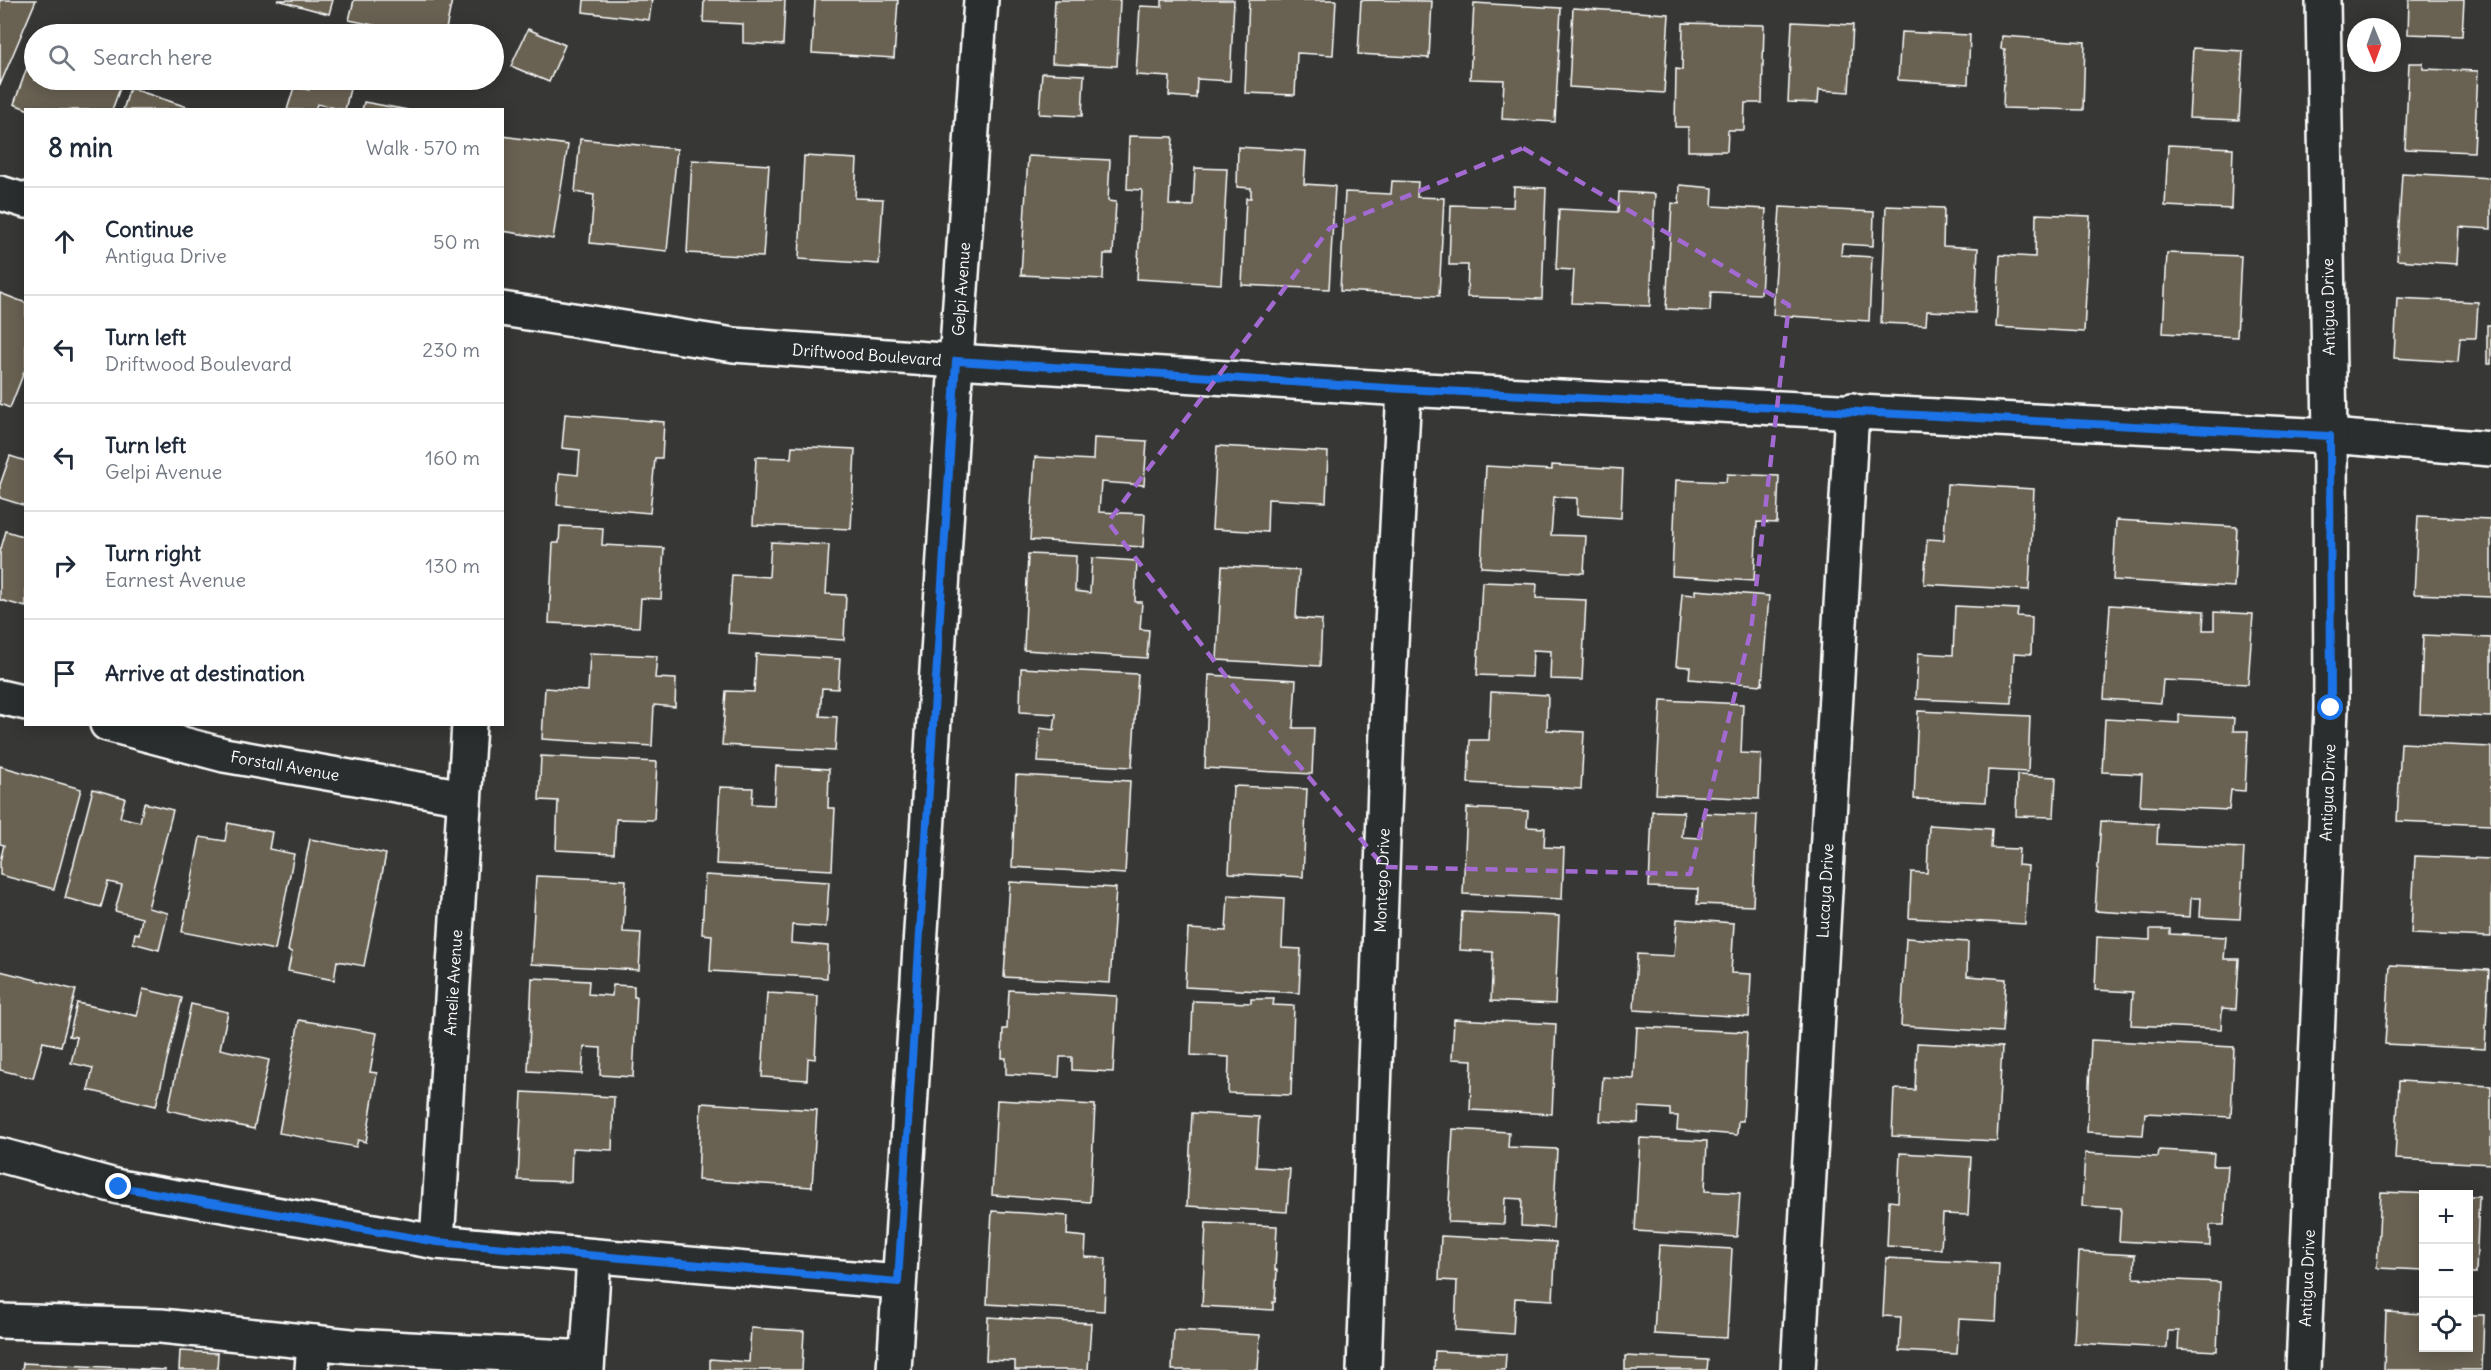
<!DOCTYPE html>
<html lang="en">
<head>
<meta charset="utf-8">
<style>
	:root { --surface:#fff; --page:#f6f6f7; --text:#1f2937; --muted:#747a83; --line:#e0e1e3 }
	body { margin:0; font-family:Delius,sans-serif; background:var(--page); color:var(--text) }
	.controls { position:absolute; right:18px; bottom:18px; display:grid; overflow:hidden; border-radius:0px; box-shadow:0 3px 15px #0003 }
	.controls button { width:54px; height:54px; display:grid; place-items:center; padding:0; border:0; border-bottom:2px solid var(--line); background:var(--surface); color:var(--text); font:30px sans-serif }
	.compass { position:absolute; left:2347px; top:18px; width:54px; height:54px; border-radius:50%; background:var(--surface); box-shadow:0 3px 15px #0003; rotate:179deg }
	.stop { position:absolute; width:18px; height:18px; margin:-14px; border:4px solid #1a73e8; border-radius:50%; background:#fff }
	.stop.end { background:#1a73e8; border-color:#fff; box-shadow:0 2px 6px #0008 }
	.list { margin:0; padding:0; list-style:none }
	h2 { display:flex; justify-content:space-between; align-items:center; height:78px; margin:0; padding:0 24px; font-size:26px }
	h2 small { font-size:20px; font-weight:400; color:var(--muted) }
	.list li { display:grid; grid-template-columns:39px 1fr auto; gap:18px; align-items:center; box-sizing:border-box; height:108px; padding:0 24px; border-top:2px solid var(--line) }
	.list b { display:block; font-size:22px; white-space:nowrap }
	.list p { margin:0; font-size:20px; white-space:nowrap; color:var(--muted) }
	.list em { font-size:20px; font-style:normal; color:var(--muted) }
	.icon { flex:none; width:33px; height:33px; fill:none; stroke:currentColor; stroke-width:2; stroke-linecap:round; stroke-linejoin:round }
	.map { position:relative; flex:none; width:2491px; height:1370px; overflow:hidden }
	.search { position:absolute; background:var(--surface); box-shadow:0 3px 15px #0003; left:24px; top:24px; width:480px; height:66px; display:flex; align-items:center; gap:15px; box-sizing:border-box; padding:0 21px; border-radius:33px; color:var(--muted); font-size:22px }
	.panel { position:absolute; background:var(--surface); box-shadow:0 3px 15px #0003; left:24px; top:108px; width:480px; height:618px; border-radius:0px }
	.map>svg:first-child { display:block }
	.building { fill:#696252; stroke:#fff; stroke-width:1.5 }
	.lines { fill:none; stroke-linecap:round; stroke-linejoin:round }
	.minor-casing { stroke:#fff; stroke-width:38 }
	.minor { stroke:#2a2d2e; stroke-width:33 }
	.route { stroke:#1a73e8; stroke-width:8 }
	.marked { fill:none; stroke:#a36bd2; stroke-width:4.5; stroke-dasharray:12 8; stroke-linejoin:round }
	.labels { text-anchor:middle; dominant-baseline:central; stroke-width:5; stroke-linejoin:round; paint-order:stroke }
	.street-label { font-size:16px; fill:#fff; stroke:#2a2d2e }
</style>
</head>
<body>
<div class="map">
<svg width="2491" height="1370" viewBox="0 0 2491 1370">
	<rect width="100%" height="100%" fill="#373835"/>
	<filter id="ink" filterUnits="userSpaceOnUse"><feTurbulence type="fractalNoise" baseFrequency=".0167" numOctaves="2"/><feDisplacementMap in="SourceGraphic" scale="12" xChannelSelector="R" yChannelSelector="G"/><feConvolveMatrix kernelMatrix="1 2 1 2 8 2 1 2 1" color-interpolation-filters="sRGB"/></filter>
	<g filter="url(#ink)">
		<!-- building -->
		<g class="building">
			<polygon points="0,0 36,0 0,85"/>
			<polygon points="277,0 333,0 329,14"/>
			<polygon points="354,0 452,0 445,34 417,34 349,20"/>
			<polygon points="584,0 652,0 649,20 583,12"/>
			<polygon points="704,0 785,0 783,45 743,43 743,24 703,22"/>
			<polygon points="815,0 898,0 894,58 812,53"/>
			<polygon points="1055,0 1120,0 1117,66 1052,63"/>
			<polygon points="1162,0 1234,0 1230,81 1197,79 1196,98 1169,96 1170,77 1136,75 1140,6 1162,7"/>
			<polygon points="1249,0 1336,0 1333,55 1297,53 1295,95 1245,93"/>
			<polygon points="1361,0 1432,1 1429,58 1358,54"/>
			<polygon points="2409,0 2464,0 2462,36 2408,34"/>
			<polygon points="1474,3 1561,8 1555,122 1502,119 1504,80 1470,79"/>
			<polygon points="1573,8 1669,14 1664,93 1569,87"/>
			<polygon points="1792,22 1853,25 1849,92 1819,90 1818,103 1788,102"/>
			<polygon points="1683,23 1764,25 1762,103 1745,103 1744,130 1728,130 1727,151 1688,151 1688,127 1675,127 1676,69 1682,70"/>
			<polygon points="233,26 233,34 194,34"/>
			<polygon points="42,28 59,34 40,34"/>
			<polygon points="93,29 108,34 91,34"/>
			<polygon points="528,29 565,45 549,82 511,66"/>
			<polygon points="1901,32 1970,35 1968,84 1898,80"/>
			<polygon points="2002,36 2085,42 2083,110 2003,108 2005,49 2001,49"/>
			<polygon points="34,48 34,80 123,80 112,110 29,110 14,104"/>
			<polygon points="2193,48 2243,51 2239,120 2189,118"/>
			<polygon points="2409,63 2423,63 2423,69 2478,71 2474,152 2405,149"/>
			<polygon points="1042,73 1084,75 1082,116 1039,114"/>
			<polygon points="312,80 352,80 345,110 317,104 315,110 287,110 294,87 309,90"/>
			<polygon points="130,88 196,110 123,110"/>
			<polygon points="364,102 408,110 362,110"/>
			<polygon points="502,136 568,145 553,239 502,231"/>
			<polygon points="1129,136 1173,137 1169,205 1193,206 1195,168 1227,169 1221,284 1137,279 1142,190 1127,189"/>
			<polygon points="580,139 677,149 667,251 590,243 594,195 575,192"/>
			<polygon points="2168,145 2233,148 2231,209 2165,206"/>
			<polygon points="1238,147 1306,151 1304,184 1335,186 1329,289 1242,285 1246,198 1251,198 1251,188 1237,187"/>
			<polygon points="804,156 857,159 855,198 883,199 879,264 799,259"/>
			<polygon points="1028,156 1110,160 1108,201 1116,202 1113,254 1104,254 1103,279 1021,275"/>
			<polygon points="692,160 769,165 763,257 687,253"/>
			<polygon points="2402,173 2491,178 2491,229 2459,227 2457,264 2397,260"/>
			<polygon points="1392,181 1418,182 1417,197 1444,198 1439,296 1340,291 1345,192 1391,194"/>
			<polygon points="1680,185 1713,188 1712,206 1766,209 1761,294 1711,292 1710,311 1666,309 1672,203 1679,204"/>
			<polygon points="1514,187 1546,188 1542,299 1467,297 1468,265 1449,265 1451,205 1513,207"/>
			<polygon points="1619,192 1655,194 1650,306 1572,303 1574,270 1556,269 1559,209 1618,212"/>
			<polygon points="1886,206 1944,208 1943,246 1978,248 1975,313 1927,311 1926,325 1881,323"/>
			<polygon points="1780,207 1874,212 1873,246 1842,244 1841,255 1872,257 1869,321 1773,315"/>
			<polygon points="2036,214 2090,216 2084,332 1996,327 2000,255 2035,257"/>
			<polygon points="2167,253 2241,256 2237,337 2163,333"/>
			<polygon points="0,293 26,303 26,367 10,408 0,404"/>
			<polygon points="2397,298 2478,302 2476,338 2460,338 2458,362 2394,358"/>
			<rect x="2487" y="325" width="4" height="39"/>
			<polygon points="565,414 664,422 662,458 655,458 650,513 557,505 559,473 578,475 580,450 562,448"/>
			<polygon points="1094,438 1147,441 1144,485 1101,482 1099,512 1145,514 1143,547 1030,540 1035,457 1093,460"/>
			<polygon points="792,446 855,449 851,529 753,525 756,457 791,458"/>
			<polygon points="1217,446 1328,452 1326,502 1268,499 1267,532 1212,529"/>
			<polygon points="10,456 26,461 26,506 0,498 0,485"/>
			<polygon points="1552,465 1623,469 1621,518 1577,515 1577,498 1554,497 1551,535 1586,536 1584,573 1481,567 1486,466 1552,470"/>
			<polygon points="1727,474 1779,476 1777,523 1757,522 1754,581 1672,576 1676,480 1726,482"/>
			<polygon points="1947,484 2034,489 2029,590 1924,584 1927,539 1944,540"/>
			<polygon points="2418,516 2491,519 2491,597 2414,594"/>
			<polygon points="2116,520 2237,527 2234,587 2113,580"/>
			<polygon points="560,526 603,528 602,545 664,548 661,599 641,598 639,627 549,623 553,543 559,543"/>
			<polygon points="6,531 26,537 26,607 0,600 0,552"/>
			<polygon points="771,542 829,545 826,594 846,595 844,640 728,633 732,575 769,577"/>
			<polygon points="1028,554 1076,556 1075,591 1090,593 1092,558 1137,561 1135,602 1142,602 1140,629 1149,630 1147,658 1024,650"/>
			<polygon points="1222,566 1299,570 1296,618 1322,620 1320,666 1217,660"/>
			<polygon points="1482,582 1537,584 1536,598 1586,600 1582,680 1550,679 1551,651 1533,650 1532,677 1477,675"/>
			<polygon points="1695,590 1769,596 1762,685 1689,679 1690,667 1676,666 1682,594 1695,595"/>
			<polygon points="2110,605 2204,611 2203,630 2214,630 2214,612 2253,614 2248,684 2163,680 2161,703 2104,699"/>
			<polygon points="1955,606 2018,609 2017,616 2032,617 2031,654 2014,653 2012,703 1916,699 1918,653 1953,655"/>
			<polygon points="2423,635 2491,638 2491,717 2420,714"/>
			<polygon points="590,653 657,656 655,678 676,679 675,707 654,705 652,746 542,739 545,688 588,691"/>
			<polygon points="756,654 840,659 838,689 822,688 820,716 837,717 835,751 722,745 726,691 754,692"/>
			<polygon points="1021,668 1138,674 1132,767 1038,762 1040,728 1054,730 1056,714 1020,712"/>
			<polygon points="1209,675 1296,680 1293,728 1314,728 1312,774 1205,768"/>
			<polygon points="1491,692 1548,695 1547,730 1584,732 1581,789 1468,783 1470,740 1489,740"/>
			<polygon points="1661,700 1743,704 1741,753 1761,754 1759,799 1656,794"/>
			<polygon points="1918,711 2030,716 2028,772 1988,770 1986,802 1914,799"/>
			<polygon points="2179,715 2234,718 2233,731 2248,731 2245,791 2231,790 2229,810 2140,806 2142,774 2102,772 2105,719 2179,723"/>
			<polygon points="2401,743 2491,747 2491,825 2397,821"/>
			<polygon points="541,756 657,762 654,820 616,819 614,853 556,850 558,801 539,800"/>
			<polygon points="0,766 81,789 54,889 0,875 0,861 4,845 0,844"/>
			<polygon points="776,766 829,769 828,808 835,808 832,870 716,864 720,787 753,788 752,804 774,805"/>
			<polygon points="1016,775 1130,781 1125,874 1012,867"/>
			<polygon points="2017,775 2056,777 2054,817 2016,816"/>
			<polygon points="1233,786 1307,789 1303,877 1229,873"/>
			<polygon points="93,789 125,798 120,817 140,822 144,803 173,810 148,908 168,913 159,950 133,943 135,933 139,934 142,918 115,911 122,885 108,882 101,907 65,898"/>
			<polygon points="1467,808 1528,811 1527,827 1545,828 1544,847 1564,848 1562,899 1463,894"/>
			<polygon points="1652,811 1684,812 1682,837 1701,838 1703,813 1757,815 1753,906 1697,904 1698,889 1649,887"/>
			<polygon points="2101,821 2158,824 2157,844 2244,848 2240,919 2200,917 2201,898 2191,898 2190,917 2095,911"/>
			<polygon points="228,823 272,832 269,849 294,854 275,950 182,932 200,837 225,841"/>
			<polygon points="1929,825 1992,829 1991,848 2019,849 2018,865 2028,866 2025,924 1909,918 1911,872 1927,873"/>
			<polygon points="310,839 386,854 364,966 337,961 334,980 288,971 292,952 288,951"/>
			<polygon points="2415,856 2491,859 2491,937 2411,934"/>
			<polygon points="705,875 829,882 826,927 792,925 791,943 828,946 827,978 710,971 712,935 702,934"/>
			<polygon points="536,876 626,880 623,932 641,933 639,970 531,964"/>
			<polygon points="1010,882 1116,888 1110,983 1004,977"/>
			<polygon points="1228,895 1284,898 1282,948 1301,949 1299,993 1185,987 1188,929 1226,931"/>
			<polygon points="1462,912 1559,916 1555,1004 1491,1001 1493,952 1460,950"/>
			<polygon points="1677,919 1734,923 1731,973 1751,974 1749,1017 1634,1010 1637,954 1674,956"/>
			<polygon points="2150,929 2170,929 2170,934 2226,937 2224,959 2239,959 2236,1009 2222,1008 2221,1029 2131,1025 2133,992 2095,990 2097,937 2150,940"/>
			<polygon points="1906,938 1968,942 1967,976 2006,979 2002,1032 1901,1026"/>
			<polygon points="2390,965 2489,970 2485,1049 2385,1044"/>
			<polygon points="0,971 76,990 61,1046 43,1042 33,1078 0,1070"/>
			<polygon points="532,978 589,981 588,994 612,996 613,985 634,986 634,997 637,997 633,1077 600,1075 601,1048 584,1047 582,1074 528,1071"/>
			<polygon points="143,989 182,998 156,1106 88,1090 93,1068 71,1063 77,1037 69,1036 77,1003 137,1016"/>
			<polygon points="1009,990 1117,996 1113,1072 1072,1070 1072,1057 1060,1057 1059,1077 1006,1074 1006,1058 1002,1058 1003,1029 1007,1029"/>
			<polygon points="767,993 818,996 815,1059 808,1058 807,1080 762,1077"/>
			<polygon points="1251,999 1274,999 1273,1005 1294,1006 1291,1095 1228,1093 1229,1057 1191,1055 1193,1001 1251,1003"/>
			<polygon points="191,1004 228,1012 220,1049 269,1060 254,1129 168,1110"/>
			<polygon points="1454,1019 1556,1024 1552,1114 1470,1110 1472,1060 1452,1059"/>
			<polygon points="299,1020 377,1033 370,1072 377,1073 366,1142 358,1140 356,1147 279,1133"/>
			<polygon points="1637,1027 1747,1032 1743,1121 1738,1121 1737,1135 1677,1130 1678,1116 1670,1116 1670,1109 1639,1107 1638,1123 1600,1121 1603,1077 1634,1079"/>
			<polygon points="2091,1040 2234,1047 2231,1117 2145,1113 2143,1135 2087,1132"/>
			<polygon points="1917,1043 2002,1047 1997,1141 1892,1136 1894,1089 1915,1090"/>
			<polygon points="2399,1081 2491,1086 2491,1164 2395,1159"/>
			<polygon points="522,1092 614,1097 612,1150 572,1148 571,1182 518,1180"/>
			<polygon points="997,1100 1095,1105 1090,1202 992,1195"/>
			<polygon points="701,1103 817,1110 812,1187 698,1180"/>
			<polygon points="1192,1113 1259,1117 1256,1167 1290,1169 1287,1212 1187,1206"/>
			<polygon points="1453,1129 1509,1132 1508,1147 1557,1149 1553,1228 1521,1226 1522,1199 1505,1198 1504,1224 1448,1222"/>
			<polygon points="1640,1138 1707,1141 1705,1191 1740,1193 1737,1237 1635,1231"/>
			<polygon points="2159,1150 2214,1153 2213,1166 2228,1166 2224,1225 2210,1225 2210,1246 2119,1241 2121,1208 2082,1206 2085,1153 2158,1157"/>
			<polygon points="1900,1153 1971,1157 1968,1215 1943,1214 1941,1249 1887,1246 1889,1201 1898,1202"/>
			<polygon points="2381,1192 2436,1194 2424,1194 2424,1270 2377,1268"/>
			<polygon points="2468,1196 2479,1196 2476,1273 2468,1273"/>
			<polygon points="992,1211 1068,1216 1067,1235 1086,1237 1085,1257 1106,1258 1104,1311 987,1304"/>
			<polygon points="1206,1223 1277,1226 1275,1270 1277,1270 1275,1302 1273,1302 1273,1310 1202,1306"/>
			<polygon points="1441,1236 1556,1242 1553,1300 1515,1298 1513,1334 1455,1330 1457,1281 1439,1280"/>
			<polygon points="1659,1245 1732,1249 1727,1338 1654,1334"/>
			<polygon points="2079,1252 2135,1255 2134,1278 2220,1282 2217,1351 2178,1349 2179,1331 2168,1331 2167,1348 2074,1343"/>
			<polygon points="1886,1258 1999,1264 1996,1321 1959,1319 1957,1354 1899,1351 1901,1317 1883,1316"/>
			<polygon points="2386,1312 2424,1314 2424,1348 2468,1348 2468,1315 2484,1315 2482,1370 2384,1370"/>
			<polygon points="988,1317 1091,1323 1088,1370 1015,1370 1015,1361 986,1360"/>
			<polygon points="751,1328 804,1331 802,1370 710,1370 710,1359 749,1362"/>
			<polygon points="1174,1330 1260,1335 1258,1370 1172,1370"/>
			<polygon points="180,1351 218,1353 217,1370 179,1370"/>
			<polygon points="1435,1351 1506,1354 1505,1370 1434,1370"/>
			<polygon points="1625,1356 1708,1360 1707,1370 1625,1370"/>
			<polygon points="23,1363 166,1370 22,1370"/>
		</g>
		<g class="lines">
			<!-- minor casing -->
			<g class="minor-casing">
				<g id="minor">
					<polyline points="0,193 26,201"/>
					<path id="s1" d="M502 309 734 345 956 361 1404 389 2330 436 2491 449"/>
					<polyline points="0,697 26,703"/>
					<path id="s2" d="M107 724 224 755 464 797"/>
					<polyline points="0,1155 119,1187 437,1242 898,1282"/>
					<path id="s3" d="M437 1242 469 724"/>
					<polyline points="0,1321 161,1326 351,1346 587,1358"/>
					<polyline points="312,1370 314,1342"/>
					<polyline points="587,1370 594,1256"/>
					<path id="s4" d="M894 1370 956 361 981 0"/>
					<path id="s5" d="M1364 1370 1388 703 1404 389"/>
					<path id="s6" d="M1798 1370 1852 410"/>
					<path id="s7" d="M2303 1370 2331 708 2330 436 2323 0"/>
				</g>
			</g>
			<!-- minor -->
			<use href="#minor" class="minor"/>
		</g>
	</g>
	<g class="lines" filter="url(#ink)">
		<!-- route -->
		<polyline class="route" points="119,1187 437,1242 898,1282 956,361 1404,389 2330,436 2331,708"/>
	</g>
	<!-- marked area -->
	<path class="marked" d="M1523 148 1789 305 1751 630 1690 874 1384 867 1237 691 1108 522 1330 228Z"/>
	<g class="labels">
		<!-- street labels -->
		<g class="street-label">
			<text stroke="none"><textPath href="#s4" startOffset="1083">Gelpi Avenue</textPath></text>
			<text transform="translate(2328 307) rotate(-91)">Antigua Drive</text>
			<text stroke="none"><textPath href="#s1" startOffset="368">Driftwood Boulevard</textPath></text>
			<text stroke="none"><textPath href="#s2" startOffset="183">Forstall Avenue</textPath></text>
			<text stroke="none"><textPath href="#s7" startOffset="578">Antigua Drive</textPath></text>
			<text stroke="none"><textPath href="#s5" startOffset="490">Montego Drive</textPath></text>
			<text stroke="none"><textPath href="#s6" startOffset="480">Lucaya Drive</textPath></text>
			<text stroke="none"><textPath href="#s3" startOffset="260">Amelie Avenue</textPath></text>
			<text stroke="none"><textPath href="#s7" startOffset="92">Antigua Drive</textPath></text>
		</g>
	</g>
</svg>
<div class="controls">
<button>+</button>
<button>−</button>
<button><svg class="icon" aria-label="locate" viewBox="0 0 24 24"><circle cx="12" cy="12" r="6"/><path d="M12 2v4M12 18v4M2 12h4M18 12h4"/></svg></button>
</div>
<svg class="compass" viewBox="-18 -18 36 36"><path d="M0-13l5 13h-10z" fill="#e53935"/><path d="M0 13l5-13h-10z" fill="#747a83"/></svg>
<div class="stop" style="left:2331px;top:708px"></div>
<div class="stop end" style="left:119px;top:1187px"></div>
<div class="search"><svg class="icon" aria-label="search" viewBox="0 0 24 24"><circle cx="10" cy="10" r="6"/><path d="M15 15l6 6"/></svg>Search here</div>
<section class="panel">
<h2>8 min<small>Walk · 570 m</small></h2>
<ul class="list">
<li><svg class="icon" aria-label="ahead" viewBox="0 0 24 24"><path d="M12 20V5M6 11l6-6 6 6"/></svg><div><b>Continue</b><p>Antigua Drive</p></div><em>50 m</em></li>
<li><svg class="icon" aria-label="left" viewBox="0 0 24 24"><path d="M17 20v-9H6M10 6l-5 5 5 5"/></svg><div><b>Turn left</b><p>Driftwood Boulevard</p></div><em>230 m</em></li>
<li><svg class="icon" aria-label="left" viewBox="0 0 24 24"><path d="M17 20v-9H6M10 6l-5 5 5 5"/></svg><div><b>Turn left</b><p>Gelpi Avenue</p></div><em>160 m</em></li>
<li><svg class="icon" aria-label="right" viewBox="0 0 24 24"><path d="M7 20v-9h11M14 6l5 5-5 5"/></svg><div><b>Turn right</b><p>Earnest Avenue</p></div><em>130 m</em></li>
<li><svg class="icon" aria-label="arrive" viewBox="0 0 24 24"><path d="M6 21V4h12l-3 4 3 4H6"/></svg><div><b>Arrive at destination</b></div></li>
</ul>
</section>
</div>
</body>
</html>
